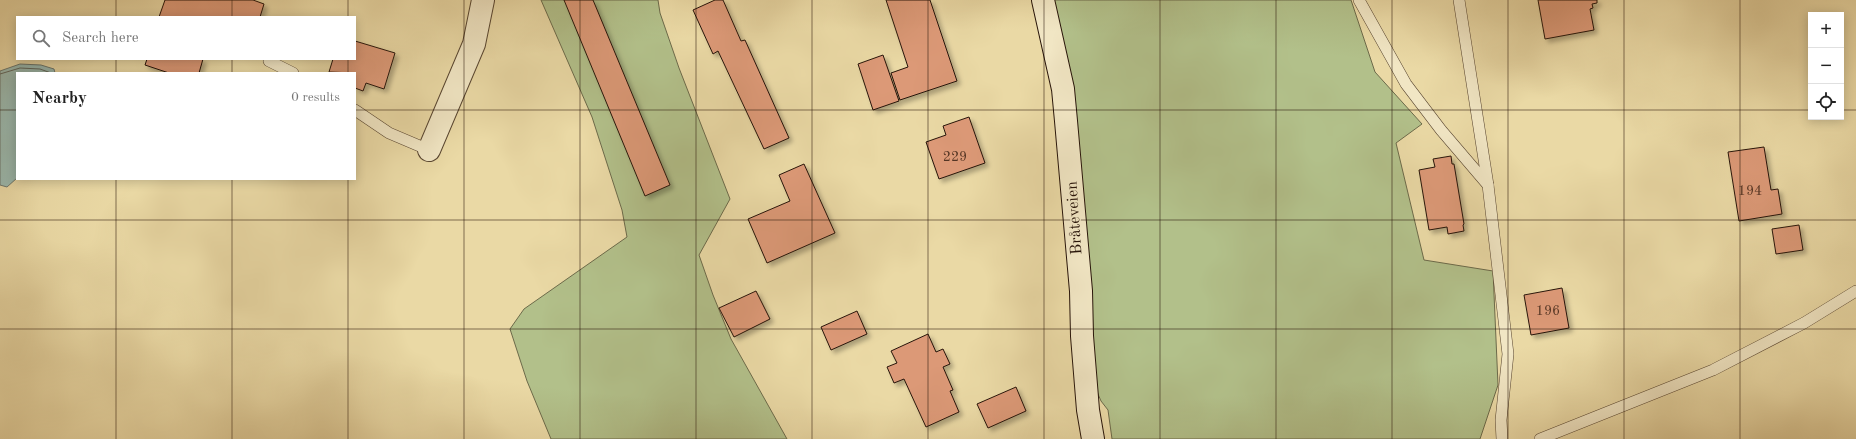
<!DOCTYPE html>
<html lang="en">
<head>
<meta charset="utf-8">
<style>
	:root { --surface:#fff; --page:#f6f6f6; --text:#222; --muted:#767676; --line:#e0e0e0 }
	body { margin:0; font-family:"Old Standard TT",serif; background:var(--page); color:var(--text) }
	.controls { position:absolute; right:12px; top:12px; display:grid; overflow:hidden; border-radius:0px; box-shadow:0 2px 10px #0003 }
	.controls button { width:36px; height:36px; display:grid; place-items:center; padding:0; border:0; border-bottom:1px solid var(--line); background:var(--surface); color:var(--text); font:20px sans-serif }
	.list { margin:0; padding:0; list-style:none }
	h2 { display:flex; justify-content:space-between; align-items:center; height:52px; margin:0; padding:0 16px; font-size:17px }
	h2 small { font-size:13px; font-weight:400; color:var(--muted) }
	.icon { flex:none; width:22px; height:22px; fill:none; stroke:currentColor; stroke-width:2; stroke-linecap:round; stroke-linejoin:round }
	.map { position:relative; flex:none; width:1856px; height:439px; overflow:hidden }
	.search { position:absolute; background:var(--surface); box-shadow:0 2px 10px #0003; left:16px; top:16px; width:340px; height:44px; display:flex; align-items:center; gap:10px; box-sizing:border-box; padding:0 14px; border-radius:0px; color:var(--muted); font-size:15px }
	.panel { position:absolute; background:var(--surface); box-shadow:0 2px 10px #0003; left:16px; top:72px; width:340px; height:108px; border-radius:0px }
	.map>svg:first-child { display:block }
	.green { fill:#b2c08a; stroke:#6c6a4a }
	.water { fill:#9ab9af; stroke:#6c776d }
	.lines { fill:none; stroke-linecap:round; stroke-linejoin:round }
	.shore { stroke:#60665c; stroke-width:1 }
	.building { fill:#dc9977; stroke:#271409; filter:url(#shadow) }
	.service-casing { stroke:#584530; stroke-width:12 }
	.minor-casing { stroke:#584530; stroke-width:24 }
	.secondary-casing { stroke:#271409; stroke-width:24 }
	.service { stroke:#f1e6c4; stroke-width:11 }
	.minor { stroke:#f1e6c4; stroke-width:22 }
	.secondary { stroke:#f1e6c4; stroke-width:22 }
	.grid { fill:none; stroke:#271409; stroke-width:1; stroke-opacity:0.55 }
	.labels { text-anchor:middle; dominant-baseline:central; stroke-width:3; stroke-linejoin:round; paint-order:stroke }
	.number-label { font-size:14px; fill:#543524 }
	.street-label { font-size:16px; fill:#271409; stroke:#f1e6c4 }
</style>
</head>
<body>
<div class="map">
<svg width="1856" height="439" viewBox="0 0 1856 439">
	<defs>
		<filter id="shadow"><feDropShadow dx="3.5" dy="3.5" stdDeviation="2" flood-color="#0004"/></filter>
	</defs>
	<rect width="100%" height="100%" fill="#ead9a5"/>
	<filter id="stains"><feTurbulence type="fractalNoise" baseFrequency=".005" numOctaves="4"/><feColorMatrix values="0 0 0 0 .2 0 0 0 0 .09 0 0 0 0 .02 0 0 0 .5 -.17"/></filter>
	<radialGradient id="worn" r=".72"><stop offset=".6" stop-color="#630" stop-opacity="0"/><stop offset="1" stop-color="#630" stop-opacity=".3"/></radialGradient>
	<!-- green -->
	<g class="green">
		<polygon points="541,0 658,0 660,13 679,68 730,199 699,255 713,295 731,339 787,439 551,439 527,381 510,329 524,309 627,237 622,210 592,117"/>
		<polygon points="1044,0 1351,0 1375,72 1422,124 1396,143 1424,260 1493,271 1498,385 1480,439 1112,439 1108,410 1101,401 1081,354"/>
	</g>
	<!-- water -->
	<polygon class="water" points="20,64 41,65 54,69 55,73 17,73 17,178 7,187 0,185 0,71"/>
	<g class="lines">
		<!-- shore -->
		<polyline class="shore" points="0,74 20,68 40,69 51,73"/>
	</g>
	<!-- building -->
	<g class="building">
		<polygon points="165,0 253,0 264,4 260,17 159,17"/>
		<polygon points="564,0 593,0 670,185 645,196"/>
		<polygon points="715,0 723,0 741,41 745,40 789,138 764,149 718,51 713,54 693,10"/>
		<polygon points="886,0 930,0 957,81 900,100 891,73 908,67"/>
		<polygon points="1538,0 1597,0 1597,3 1592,4 1593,8 1590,9 1594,30 1545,39"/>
		<polygon points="355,41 395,53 384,89 366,83 363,91 355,88 355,73 329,72 333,59 355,59"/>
		<polygon points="883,55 899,101 873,110 858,64"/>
		<polygon points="147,59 203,59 199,73 169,73 145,65"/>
		<polygon points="969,117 985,163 939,179 926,142 946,135 943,126"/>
		<polygon points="1764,147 1771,190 1778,189 1782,214 1739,221 1728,152"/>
		<polygon points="1451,156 1452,164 1454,164 1464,224 1463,225 1464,231 1448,234 1447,227 1429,230 1419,170 1435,167 1433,159"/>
		<polygon points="804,164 835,233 767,263 748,219 790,201 779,175"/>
		<polygon points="1799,225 1803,250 1776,254 1772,229"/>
		<polygon points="1562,288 1569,328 1531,335 1524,295"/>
		<polygon points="756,291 770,319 734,337 719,308"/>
		<polygon points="857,311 867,334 831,350 821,327"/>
		<polygon points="928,334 936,352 943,349 950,364 943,367 953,390 950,391 959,412 926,427 904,379 894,383 887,367 897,363 891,351"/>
		<polygon points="1016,387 1026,411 988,428 977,404"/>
	</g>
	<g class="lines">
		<!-- service casing -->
		<g class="service-casing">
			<g id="service">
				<polyline points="1359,0 1406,84 1441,130 1488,185 1508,354 1501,420 1502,439"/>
				<polyline points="1459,0 1488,185"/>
				<polyline points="269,61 293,73"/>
				<polyline points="355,110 389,133 429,150"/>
				<polyline points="1540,439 1713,370 1804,323 1856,291"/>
			</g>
		</g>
		<!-- minor casing -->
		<g class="minor-casing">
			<polyline id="minor" points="429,150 474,44 483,0"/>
		</g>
		<!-- secondary casing -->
		<g class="secondary-casing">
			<polyline id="secondary" points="1043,0 1063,89 1066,121 1081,291 1082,336 1088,410 1093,439"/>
		</g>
		<!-- service -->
		<use href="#service" class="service"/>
		<!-- minor -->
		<use href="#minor" class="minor"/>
		<!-- secondary -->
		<use href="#secondary" class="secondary"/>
	</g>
	<!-- grid -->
	<path class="grid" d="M116 0V17M232 0V17M348 0V17M464 0V439M580 0V439M696 0V439M812 0V439M928 0V439M1044 0V439M1160 0V439M1276 0V439M1392 0V439M1508 0V439M1624 0V439M1740 0V439M116 59V73M232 59V73M348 59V73M0 110H17M355 110H1811M1841 110H1856M116 179V439M232 179V439M348 179V439M0 220H1856M0 329H1856"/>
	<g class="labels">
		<!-- number labels -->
		<g class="number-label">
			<text x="955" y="157">229</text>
			<text x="1750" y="191">194</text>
			<text x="1548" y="311">196</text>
		</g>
		<!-- street labels -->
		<g class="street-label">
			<text transform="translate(1075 218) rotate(-94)">Bråteveien</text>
		</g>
	</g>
	<rect width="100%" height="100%" filter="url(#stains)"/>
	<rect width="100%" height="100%" fill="url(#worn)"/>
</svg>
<div class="controls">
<button>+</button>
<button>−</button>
<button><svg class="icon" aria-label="locate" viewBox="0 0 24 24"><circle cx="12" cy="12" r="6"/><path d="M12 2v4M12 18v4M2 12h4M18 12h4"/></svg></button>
</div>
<div class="search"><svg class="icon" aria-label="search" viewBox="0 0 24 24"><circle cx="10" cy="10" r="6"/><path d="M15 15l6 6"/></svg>Search here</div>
<section class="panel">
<h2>Nearby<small>0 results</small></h2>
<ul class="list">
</ul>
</section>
</div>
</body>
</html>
